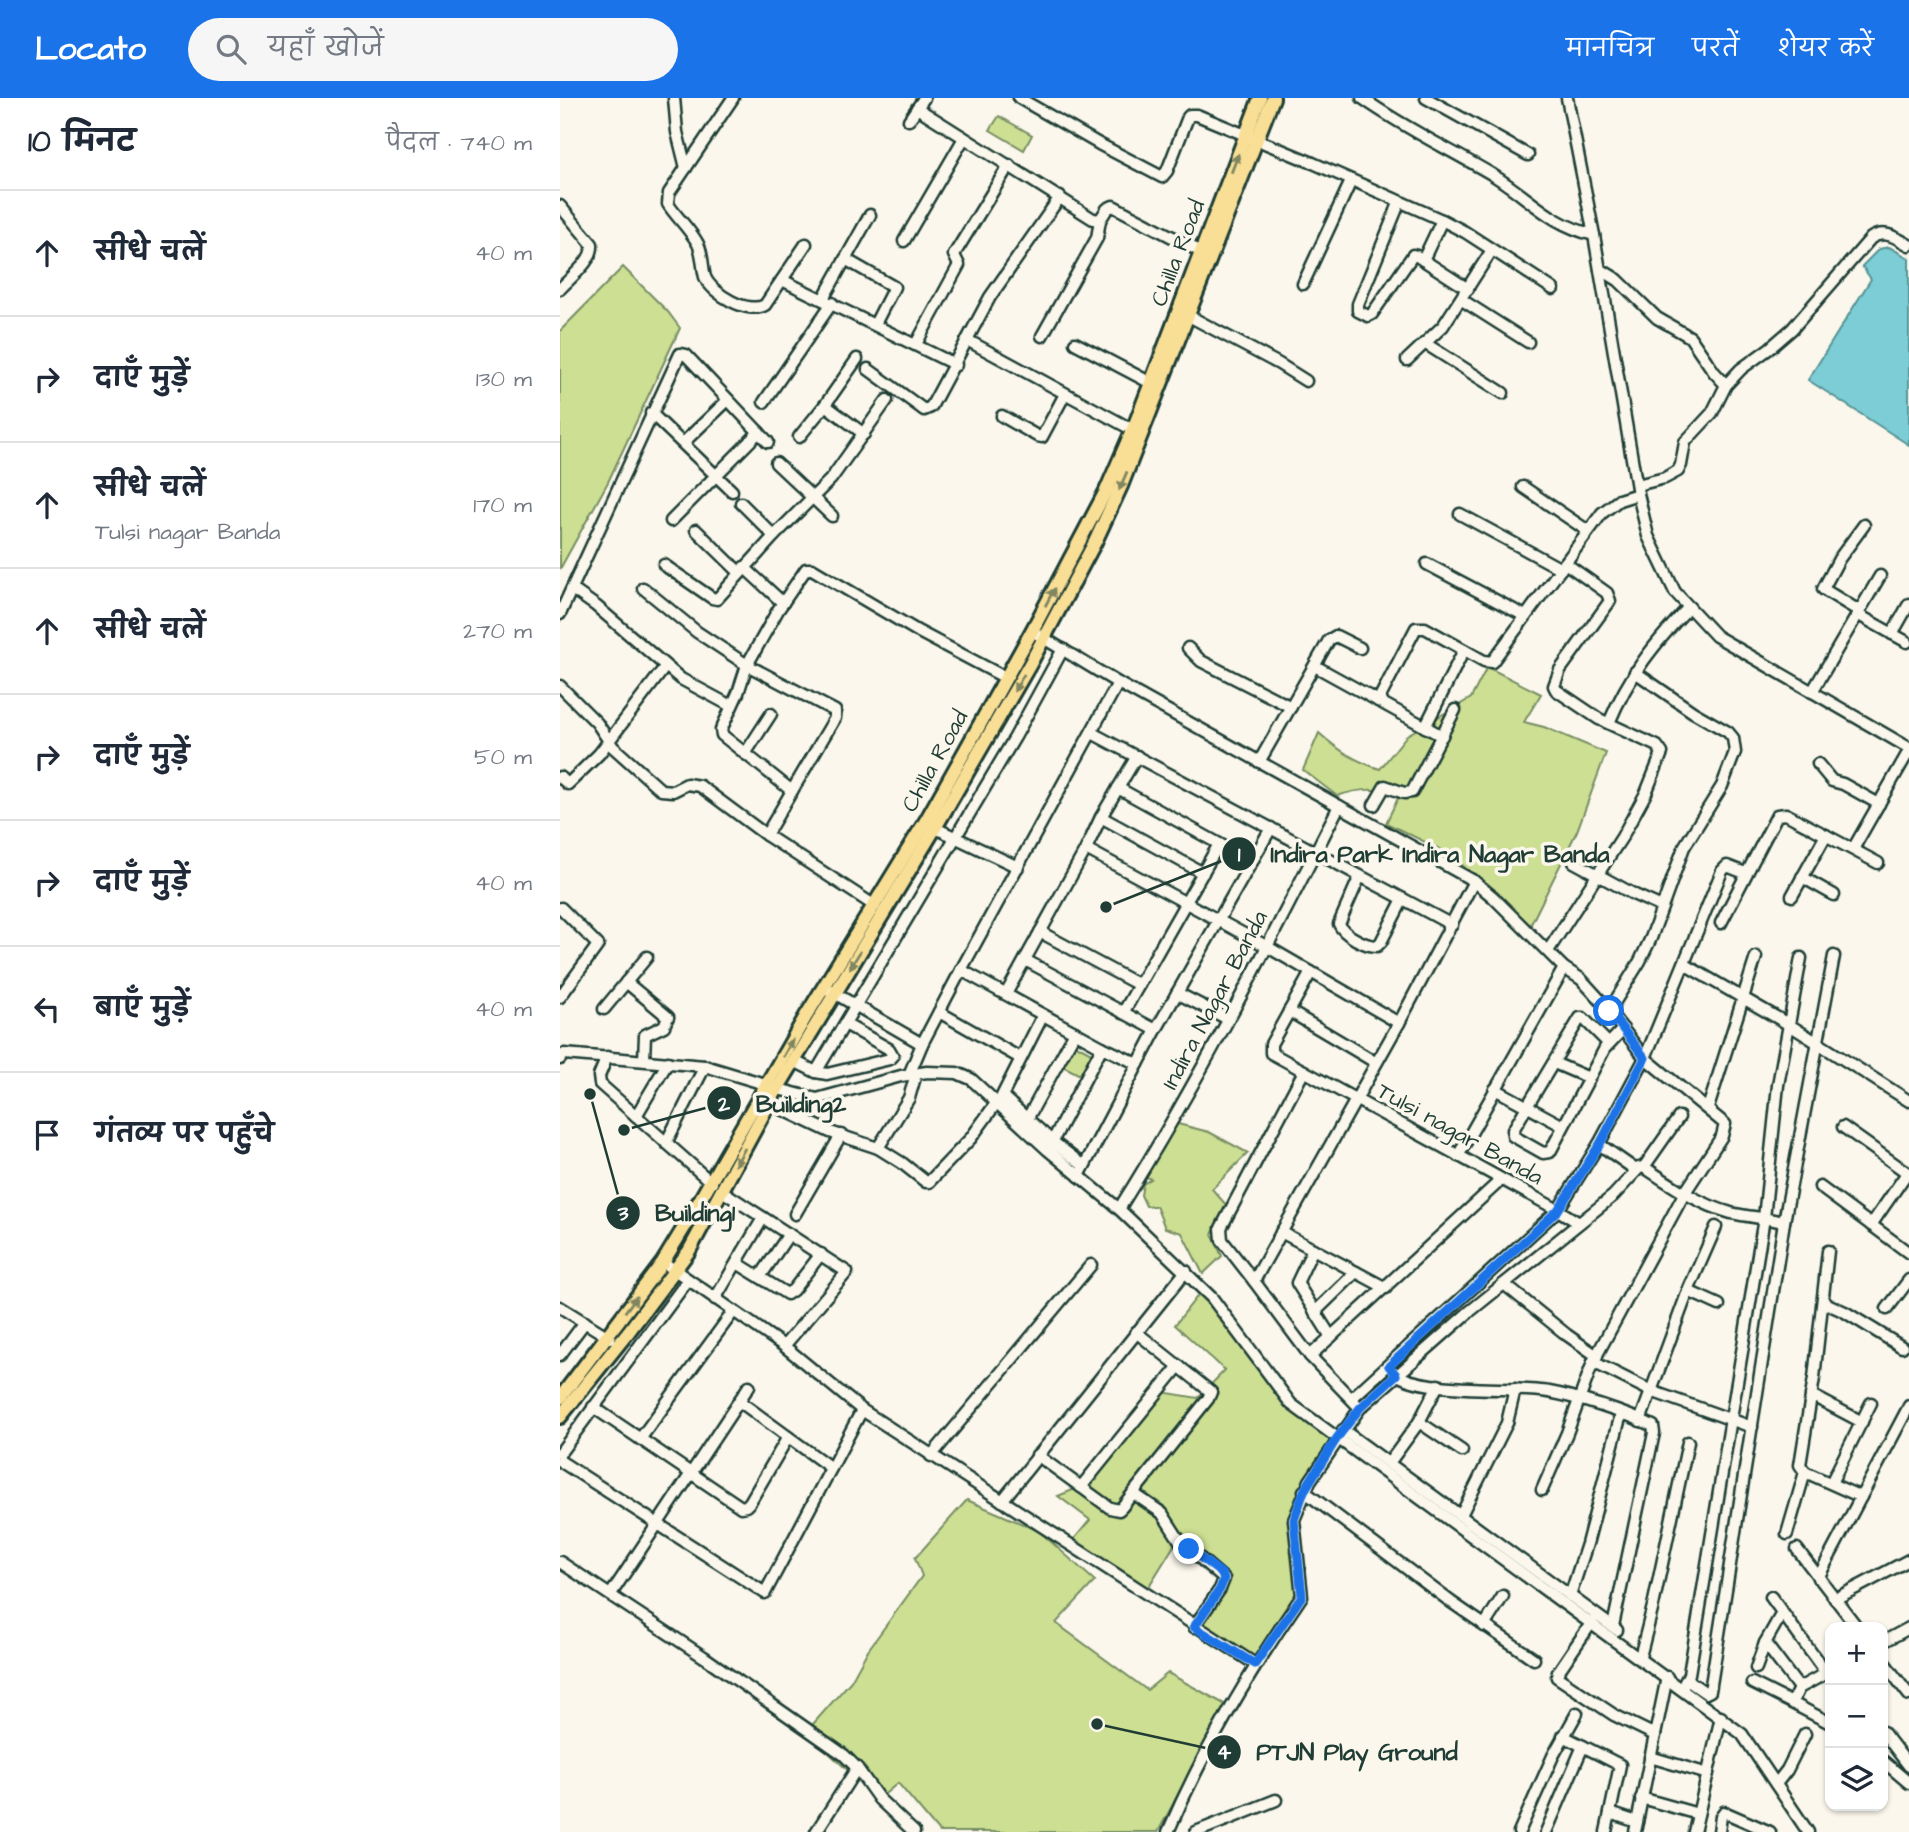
<!DOCTYPE html>
<html lang="hi">
<head>
<meta charset="utf-8">
<style>
	:root { --surface:#fff; --page:#f6f6f7; --text:#1f2937; --muted:#747a83; --line:#e0e1e3; --accent:#1a73e8 }
	body { margin:0; font-family:"Architects Daughter","Playpen Sans Deva",sans-serif; background:var(--page); color:var(--text) }
	.controls { position:absolute; right:21px; bottom:21px; display:grid; overflow:hidden; border-radius:14px; box-shadow:0 2px 5px #0004 }
	.controls button { width:63px; height:63px; display:grid; place-items:center; padding:0; border:0; border-bottom:2px solid var(--line); background:var(--surface); color:var(--text); font:35px sans-serif }
	.stop { position:absolute; width:21px; height:21px; margin:-16px; border:5px solid #1a73e8; border-radius:50%; background:#fff }
	.stop.end { background:#1a73e8; border-color:#fff; box-shadow:0 2px 7px #0008 }
	.list { margin:0; padding:0; list-style:none }
	h2 { display:flex; justify-content:space-between; align-items:center; height:91px; margin:0; padding:0 28px; font-size:30px }
	h2 small { font-size:23px; font-weight:400; color:var(--muted) }
	.list li { display:grid; grid-template-columns:46px 1fr auto; gap:21px; align-items:center; box-sizing:border-box; height:126px; padding:0 28px; border-top:2px solid var(--line) }
	.list b { display:block; font-size:26px; white-space:nowrap }
	.list p { margin:0; font-size:23px; white-space:nowrap; color:var(--muted) }
	.list em { font-size:23px; font-style:normal; color:var(--muted) }
	.icon { flex:none; width:38px; height:38px; fill:none; stroke:currentColor; stroke-width:2; stroke-linecap:round; stroke-linejoin:round }
	.map { position:relative; flex:none; width:1349px; height:1734px; overflow:hidden }
	header { display:flex; align-items:center; gap:42px; box-sizing:border-box; height:98px; padding:0 35px; background:var(--accent); color:#fff }
	header strong { font-size:33px }
	nav { display:flex; gap:38px; margin-inline-start:auto; font-size:24px }
	.search { width:490px; height:63px; background:var(--page); display:flex; align-items:center; gap:18px; box-sizing:border-box; padding:0 24px; border-radius:38px; color:var(--muted); font-size:26px }
	main { display:flex }
	aside { flex:1; background:var(--surface) }
	.map>svg:first-child { display:block }
	.green { fill:#cddf93; stroke:#768e64; stroke-width:2 }
	.water { fill:#7ccdd5; stroke:#579395; stroke-width:2 }
	.lines { fill:none; stroke-linecap:round; stroke-linejoin:round }
	.minor-casing { stroke:#1f3d34; stroke-width:15 }
	.major-casing { stroke:#1f3d34; stroke-width:18 }
	.minor { stroke:#fbf7ec; stroke-width:10 }
	.major { stroke:#f9df96; stroke-width:12 }
	.oneway { fill:#818660 }
	.route { stroke:#1a73e8; stroke-width:9 }
	.labels { text-anchor:middle; dominant-baseline:central; stroke-width:7; stroke-linejoin:round; paint-order:stroke }
	.street-label { font-size:23px; fill:#1f3d34; stroke:#fbf7ec }
	.leader { fill:none; stroke:#1f3d34; stroke-width:2.5 }
	.callout-dot { fill:#1f3d34; stroke:#fbf7ec; stroke-width:2.5 }
	.mark-label { font-size:21px; text-anchor:middle; font-weight:bold; fill:#fff }
	.callout-label { font-size:24px; text-anchor:middle; font-weight:bold; fill:#1f3d34; stroke:#fbf7ec; stroke-width:7; stroke-linejoin:round; paint-order:stroke }
</style>
</head>
<body>
<header>
<strong>Locato</strong>
<div class="search"><svg class="icon" aria-label="search" viewBox="0 0 24 24"><circle cx="10" cy="10" r="6"/><path d="M15 15l6 6"/></svg>यहाँ खोजें</div>
<nav><a>मानचित्र</a><a>परतें</a><a>शेयर करें</a></nav>
</header>
<main>
<aside>
<h2>10 मिनट<small>पैदल · 740 m</small></h2>
<ul class="list">
<li><svg class="icon" aria-label="ahead" viewBox="0 0 24 24"><path d="M12 20V5M6 11l6-6 6 6"/></svg><div><b>सीधे चलें</b></div><em>40 m</em></li>
<li><svg class="icon" aria-label="right" viewBox="0 0 24 24"><path d="M7 20v-9h11M14 6l5 5-5 5"/></svg><div><b>दाएँ मुड़ें</b></div><em>130 m</em></li>
<li><svg class="icon" aria-label="ahead" viewBox="0 0 24 24"><path d="M12 20V5M6 11l6-6 6 6"/></svg><div><b>सीधे चलें</b><p>Tulsi nagar Banda</p></div><em>170 m</em></li>
<li><svg class="icon" aria-label="ahead" viewBox="0 0 24 24"><path d="M12 20V5M6 11l6-6 6 6"/></svg><div><b>सीधे चलें</b></div><em>270 m</em></li>
<li><svg class="icon" aria-label="right" viewBox="0 0 24 24"><path d="M7 20v-9h11M14 6l5 5-5 5"/></svg><div><b>दाएँ मुड़ें</b></div><em>50 m</em></li>
<li><svg class="icon" aria-label="right" viewBox="0 0 24 24"><path d="M7 20v-9h11M14 6l5 5-5 5"/></svg><div><b>दाएँ मुड़ें</b></div><em>40 m</em></li>
<li><svg class="icon" aria-label="left" viewBox="0 0 24 24"><path d="M17 20v-9H6M10 6l-5 5 5 5"/></svg><div><b>बाएँ मुड़ें</b></div><em>40 m</em></li>
<li><svg class="icon" aria-label="arrive" viewBox="0 0 24 24"><path d="M6 21V4h12l-3 4 3 4H6"/></svg><div><b>गंतव्य पर पहुँचे</b></div></li>
</ul>
</aside>
<div class="map">
<svg width="1349" height="1734" viewBox="0 0 1349 1734">
	<rect width="100%" height="100%" fill="#fbf7ec"/>
	<filter id="ink" filterUnits="userSpaceOnUse"><feTurbulence type="fractalNoise" baseFrequency=".0143" numOctaves="2"/><feDisplacementMap in="SourceGraphic" scale="14" xChannelSelector="R" yChannelSelector="G"/><feConvolveMatrix kernelMatrix="1 2 1 2 8 2 1 2 1" color-interpolation-filters="sRGB"/></filter>
	<g filter="url(#ink)">
		<!-- green -->
		<g class="green">
			<polygon points="439,18 472,37 464,52 430,32"/>
			<polygon points="63,169 108,214 120,230 48,384 0,471 0,233"/>
			<path d="M927 569 981 596 964 624 984 629 1046 655 1017 733 970 828 890 756 826 725 838 700C819 688 798 691 777 698L743 672 759 635C778 652 795 663 820 671L847 637 911 600Z"/>
			<polygon points="511,944 535,957 526,980 499,966"/>
			<polygon points="614,1025 649,1034 688,1055 652,1091 667,1108 652,1136 662,1158 643,1176 622,1135 605,1130 596,1108 586,1108 581,1097 583,1086 591,1081 586,1079"/>
			<polygon points="639,1196 648,1199 731,1306 777,1340 734,1422 742,1498 695,1566 638,1532 669,1483 615,1446 584,1496 510,1446 530,1422 498,1398 537,1382 539,1369 602,1294 638,1300 665,1272 615,1227"/>
			<polygon points="407,1402 479,1433 535,1483 496,1525 587,1592 608,1575 666,1607 598,1734 379,1734 338,1685 319,1701 246,1634 291,1583 308,1552 362,1478 355,1460"/>
		</g>
		<!-- water -->
		<polygon class="water" points="1329,149 1349,160 1349,347 1248,282 1311,181 1302,168 1319,151"/>
		<g class="lines">
			<!-- minor casing -->
			<g class="minor-casing">
				<g id="minor">
					<polyline points="114,0 117,34 126,70"/>
					<path d="M173 0 109 95 108 106C117 120 130 131 138 146 143 156 142 168 145 179 152 196 188 217 205 207L246 146"/>
					<polyline points="459,0 539,46 602,79 607,73 628,19 630,17 637,17 753,65 882,122 905,134 993,191"/>
					<path d="M802 0C844 30 889 51 933 77 970 100 989 126 1034 137"/>
					<polyline points="866,0 968,57"/>
					<polyline points="1007,0 1034,137 1078,396 1088,438 1115,494 1156,538 1349,650"/>
					<polyline points="357,10 533,121 540,122 547,111 553,108 645,156"/>
					<polyline points="349,22 364,0"/>
					<polyline points="840,103 798,206 798,213 808,218 812,216 853,157 857,158 908,191"/>
					<path d="M0 108 32 146C34 162 11 179 0 191"/>
					<polyline points="344,143 404,40"/>
					<polyline points="285,161 334,189 315,226"/>
					<polyline points="863,162 882,122"/>
					<polyline points="1040,171 1058,182 1097,220 1130,239 1154,274 1166,287"/>
					<polyline points="222,182 396,267"/>
					<polyline points="743,186 791,83"/>
					<polyline points="263,201 310,117"/>
					<polyline points="902,202 968,244"/>
					<polyline points="629,218 719,266 746,283"/>
					<polyline points="482,238 537,140 540,122"/>
					<polyline points="407,242 573,332"/>
					<polyline points="515,245 591,285"/>
					<polyline points="356,246 399,167 394,157 395,155 449,67"/>
					<polyline points="866,246 943,295"/>
					<polyline points="847,262 883,228 932,152"/>
					<polyline points="308,271 360,309 364,312 371,309 430,199 500,99"/>
					<polyline points="204,304 272,205"/>
					<polyline points="265,307 304,336"/>
					<polyline points="91,315 172,393"/>
					<polyline points="442,318 477,338 482,339 505,296"/>
					<polyline points="239,339 265,307 297,261"/>
					<polyline points="123,345 168,302"/>
					<polyline points="216,365 272,418"/>
					<path d="M1077 387 1105 380 1118 373 1121 367 1125 344 1152 315 1166 287 1181 271 1210 250 1232 231 1311 140C1325 131 1336 140 1349 147"/>
					<polyline points="963,389 1028,433"/>
					<polyline points="181,405 214,438"/>
					<polyline points="900,416 1001,471"/>
					<polyline points="111,423 199,334"/>
					<polyline points="136,432 179,474"/>
					<polyline points="867,466 965,518"/>
					<polyline points="104,467 152,500 157,501 214,438 271,381 327,302"/>
					<polyline points="184,469 223,505"/>
					<polyline points="83,490 137,534 187,567 275,613 275,620 206,737"/>
					<polyline points="12,491 36,508 121,581 171,608"/>
					<polyline points="1299,513 1263,491 1279,461 1304,427"/>
					<polyline points="0,516 120,256 126,257 208,344"/>
					<polyline points="1297,516 1347,544"/>
					<path d="M472 533 558 585 914 783 839 925 694 1183 750 1258 800 1310 750 1383 734 1422 742 1498C690 1573 644 1650 608 1734"/>
					<polyline points="1332,536 1349,506"/>
					<polyline points="628,550 641,563 731,609"/>
					<polyline points="755,568 882,638"/>
					<polyline points="0,588 37,625 53,649 101,692 113,693 127,686 140,688 206,737 315,808"/>
					<polyline points="1252,594 1320,478"/>
					<polyline points="818,603 856,530 865,530 924,563 932,564 1042,415 1059,402 1078,396"/>
					<path d="M1049 625C1069 577 1094 546 1129 509"/>
					<polyline points="865,629 904,552"/>
					<polyline points="532,635 892,827"/>
					<polyline points="185,656 211,616"/>
					<polyline points="699,664 769,542 776,538 800,550"/>
					<polyline points="1258,666 1272,683 1283,686 1319,706"/>
					<polyline points="0,679 8,686 39,656 105,569"/>
					<polyline points="558,690 692,764"/>
					<polyline points="232,693 162,637 161,632 178,595 187,567 218,512 246,471 252,471 359,534 446,580"/>
					<polyline points="814,707 825,688 844,695 852,694 895,612"/>
					<polyline points="541,719 643,775"/>
					<polyline points="369,727 458,769"/>
					<polyline points="526,751 706,848 839,925"/>
					<polyline points="1293,751 1349,653"/>
					<polyline points="1014,764 1075,797 1102,809"/>
					<path d="M800 778 779 826C784 837 805 848 817 848L821 844 843 801"/>
					<polyline points="1242,779 1274,797"/>
					<polyline points="914,783 933,799 1004,870 1021,881 1042,904 1085,960 1165,1026 1162,1038 1124,1096 1033,1264 1007,1335 982,1392"/>
					<polyline points="1232,798 1266,737"/>
					<polyline points="1161,825 1217,717 1226,716 1318,765"/>
					<polyline points="480,834 579,887"/>
					<polyline points="988,853 1062,739 1086,695 1102,655 1097,648 1039,621 996,592 994,588 1000,572 1050,503 1047,495 1005,465"/>
					<polyline points="465,862 596,932"/>
					<polyline points="1124,866 1228,926 1349,1003"/>
					<polyline points="401,872 542,949 578,966"/>
					<polyline points="751,874 711,946 711,955 998,1112 792,1300"/>
					<polyline points="66,884 108,919 104,928 85,937 84,962"/>
					<polyline points="269,892 362,946"/>
					<polyline points="617,895 668,921"/>
					<polyline points="446,896 526,751 541,719 577,658"/>
					<polyline points="0,899 38,847 1,810"/>
					<polyline points="44,911 87,859"/>
					<polyline points="729,913 815,964"/>
					<polyline points="1049,913 1080,863 1091,840 1124,749 1162,688 1175,654 1173,640 1168,634 1133,614 1075,574"/>
					<polyline points="379,914 460,960"/>
					<polyline points="563,915 659,746"/>
					<polyline points="483,917 442,998 493,1044 524,1068"/>
					<polyline points="1048,945 1023,920 1020,920 953,1032 953,1038 983,1055 990,1054 1045,950 1063,931"/>
					<polyline points="47,959 39,978 40,986 152,1085"/>
					<polyline points="0,961 4,956 145,968 208,987"/>
					<polyline points="234,963 256,974 267,976 330,961 333,958 329,951 285,926"/>
					<polyline points="994,965 1029,980"/>
					<polyline points="256,974 455,639 503,551"/>
					<polyline points="349,977 362,946 401,872 558,585"/>
					<polyline points="218,991 257,1001 341,978 367,974 397,975 411,981 488,1052 559,1111 652,1200 731,1306 1182,1636 1248,1734"/>
					<polyline points="935,991 1003,1028"/>
					<polyline points="209,1005 270,1034 318,1050 342,1065 366,1084 369,1084 411,1040 437,1004"/>
					<polyline points="1148,1010 1196,859"/>
					<polyline points="76,1018 108,964"/>
					<polyline points="465,1025 515,934"/>
					<polyline points="1283,1029 1349,1076"/>
					<polyline points="106,1045 145,968"/>
					<polyline points="1039,1046 1076,1072"/>
					<polyline points="490,1048 542,949"/>
					<polyline points="318,1050 349,1000 356,976"/>
					<polyline points="898,1058 1004,870"/>
					<polyline points="1084,1069 1119,1019"/>
					<polyline points="519,1078 596,932 711,730"/>
					<polyline points="1260,1089 1349,1155"/>
					<polyline points="162,1093 287,1174 224,1248"/>
					<path d="M559 1111C640 982 710 844 779 708"/>
					<polyline points="235,1116 281,1037"/>
					<polyline points="1019,1125 998,1112 1039,1046 1085,960 1162,773 1167,768 1185,775"/>
					<polyline points="1311,1127 1347,1075"/>
					<polyline points="721,1134 826,1190"/>
					<polyline points="753,1151 737,1185 771,1239"/>
					<polyline points="1268,1153 1254,1280 1240,1367 1245,1374 1301,1399"/>
					<polyline points="103,1164 224,1248 302,1312 695,1566"/>
					<polyline points="177,1165 227,1196 233,1192 261,1156"/>
					<polyline points="200,1179 229,1136"/>
					<polyline points="694,1183 662,1142 661,1130 744,973"/>
					<polyline points="944,1186 1007,1237 1037,1258"/>
					<polyline points="1128,1193 1159,1207"/>
					<polyline points="155,1201 203,1120"/>
					<polyline points="1263,1204 1285,1214 1342,1249"/>
					<polyline points="0,1209 50,1240"/>
					<polyline points="1327,1211 1349,1182"/>
					<polyline points="755,1214 796,1174"/>
					<polyline points="0,1257 25,1224"/>
					<polyline points="750,1258 941,1082"/>
					<polyline points="1033,1264 1091,1293 1192,1329"/>
					<path d="M834 1274C857 1296 954 1288 989 1294 1017 1299 1067 1315 1093 1328L1094 1335 1053 1528"/>
					<polyline points="1251,1297 1302,1324"/>
					<polyline points="179,1303 271,1370"/>
					<polyline points="33,1309 181,1409 186,1408 190,1404 228,1339"/>
					<path d="M800 1310 909 1214 1053 1098 1079 1070 1084 1069C1111 1087 1138 1106 1171 1115 1188 1119 1207 1120 1224 1124"/>
					<polyline points="1080,1323 1128,1193 1156,1129"/>
					<polyline points="859,1324 902,1353"/>
					<polyline points="783,1332 1057,1532"/>
					<polyline points="80,1341 173,1214"/>
					<polyline points="0,1355 128,1182"/>
					<polyline points="477,1357 550,1410 559,1412 562,1409 648,1301 651,1294 576,1234"/>
					<polyline points="371,1358 531,1167"/>
					<polyline points="0,1363 205,1495 302,1312"/>
					<polyline points="829,1365 859,1324 878,1287"/>
					<polyline points="1271,1385 1311,1305"/>
					<polyline points="521,1389 619,1268"/>
					<polyline points="744,1393 891,1504 974,1561"/>
					<polyline points="573,1395 602,1415 620,1443 664,1481 660,1491 634,1529"/>
					<polyline points="442,1403 626,1173"/>
					<polyline points="901,1417 947,1325 955,1291"/>
					<polyline points="1227,1436 1245,1374"/>
					<polyline points="1237,1451 1297,1529"/>
					<polyline points="0,1464 144,1559 284,1657 297,1670 319,1701 354,1734"/>
					<polyline points="1258,1480 1349,1308"/>
					<polyline points="51,1496 189,1288"/>
					<polyline points="1010,1498 1027,1446 1061,1316"/>
					<polyline points="1211,1499 1266,1575"/>
					<polyline points="1275,1501 1349,1462"/>
					<polyline points="1032,1524 998,1574 997,1579 1054,1617 1095,1637"/>
					<polyline points="924,1528 943,1498"/>
					<polyline points="1323,1544 1349,1530"/>
					<polyline points="1205,1545 1239,1590"/>
					<polyline points="1080,1559 1093,1508 1128,1344"/>
					<polyline points="1323,1563 1349,1597"/>
					<polyline points="1196,1570 1205,1545 1222,1515"/>
					<polyline points="1127,1582 1146,1595 1150,1593 1224,1124 1274,858"/>
					<polyline points="1192,1585 1232,1605 1239,1590 1270,1573"/>
					<polyline points="1124,1586 1129,1576 1204,1120 1218,987 1241,860"/>
					<polyline points="1232,1605 1270,1625"/>
					<polyline points="1323,1634 1349,1668"/>
					<polyline points="1003,1638 1060,1667 1046,1734"/>
					<polyline points="1090,1659 1148,1676"/>
					<polyline points="1323,1663 1349,1685"/>
					<polyline points="1216,1686 1227,1672 1245,1636"/>
					<polyline points="1081,1700 1138,1716"/>
					<polyline points="1050,1715 1077,1724"/>
					<polyline points="256,1734 297,1670"/>
					<polyline points="636,1734 716,1702"/>
					<polyline points="959,1734 993,1658 1017,1615"/>
					<polyline points="986,1734 1023,1648"/>
					<polyline points="1075,1734 1107,1579"/>
					<polyline points="1134,1734 1161,1619"/>
					<polyline points="1159,1734 1161,1718 1164,1714 1210,1734"/>
				</g>
			</g>
			<!-- major casing -->
			<g class="major-casing">
				<g id="major">
					<polyline points="0,1300 103,1164 125,1128 246,918 367,721 472,533 546,393 576,324 700,0"/>
					<polyline points="0,1319 69,1233 129,1153 213,998 375,730 470,566 535,444 561,388 713,0"/>
				</g>
			</g>
			<!-- minor -->
			<use href="#minor" class="minor"/>
			<!-- major -->
			<use href="#major" class="major"/>
		</g>
		<!-- one-way arrows -->
		<defs><path id="oneway-solid" d="M-6-.8H1V-3.2L6.5 0L1 3.2V.8H-6Z" transform="scale(1.75)"/></defs>
		<g class="oneway">
			<use href="#oneway-solid" transform="translate(675 65) rotate(-69)"/>
			<use href="#oneway-solid" transform="translate(563 383) rotate(113)"/>
			<use href="#oneway-solid" transform="translate(490 499) rotate(-62)"/>
			<use href="#oneway-solid" transform="translate(459 585) rotate(120)"/>
			<use href="#oneway-solid" transform="translate(295 862) rotate(121)"/>
			<use href="#oneway-solid" transform="translate(228 950) rotate(-61)"/>
			<use href="#oneway-solid" transform="translate(180 1059) rotate(119)"/>
			<use href="#oneway-solid" transform="translate(71 1206) rotate(-53)"/>
		</g>
	</g>
	<g class="lines" filter="url(#ink)">
		<!-- route -->
		<polyline class="route" points="629,1451 661,1475 664,1481 660,1491 634,1529 695,1566 742,1498 734,1422 744,1393 777,1340 800,1310 836,1277 829,1268 998,1112 1040,1046 1085,960 1049,913"/>
	</g>
	<g class="labels">
		<!-- street labels -->
		<g class="street-label">
			<text transform="translate(618 155) rotate(-69)">Chilla Road</text>
			<text transform="translate(375 663) rotate(-61)">Chilla Road</text>
			<text transform="translate(655 902) rotate(-62)">Indira Nagar Banda</text>
			<text transform="translate(900 1036) rotate(29)">Tulsi nagar Banda</text>
		</g>
	</g>
	<!-- callouts -->
	<path class="leader" d="M546 809L679 756M64 1032L164 1005M30 996L63 1115M537 1626L664 1654"/>
	<g class="callout-dot">
		<circle cx="546" cy="809" r="7"/>
		<circle cx="64" cy="1032" r="7"/>
		<circle cx="30" cy="996" r="7"/>
		<circle cx="537" cy="1626" r="7"/>
		<circle cx="679" cy="756" r="18"/>
		<circle cx="164" cy="1005" r="18"/>
		<circle cx="63" cy="1115" r="18"/>
		<circle cx="664" cy="1654" r="18"/>
	</g>
	<g class="mark-label">
		<text x="679" y="763">1</text>
		<text x="164" y="1013">2</text>
		<text x="63" y="1122">3</text>
		<text x="664" y="1661">4</text>
	</g>
	<g class="callout-label">
		<text x="880" y="764">Indira Park Indira Nagar Banda</text>
		<text x="241" y="1014">Building2</text>
		<text x="135" y="1123">Building1</text>
		<text x="797" y="1662">PTJN Play Ground</text>
	</g>
</svg>
<div class="controls">
<button>+</button>
<button>−</button>
<button><svg class="icon" aria-label="layers" viewBox="0 0 24 24"><path d="M12 4l9 5-9 5-9-5zM3 14l9 5 9-5"/></svg></button>
</div>
<div class="stop" style="left:1049px;top:913px"></div>
<div class="stop end" style="left:629px;top:1451px"></div>
</div>
</main>
</body>
</html>
